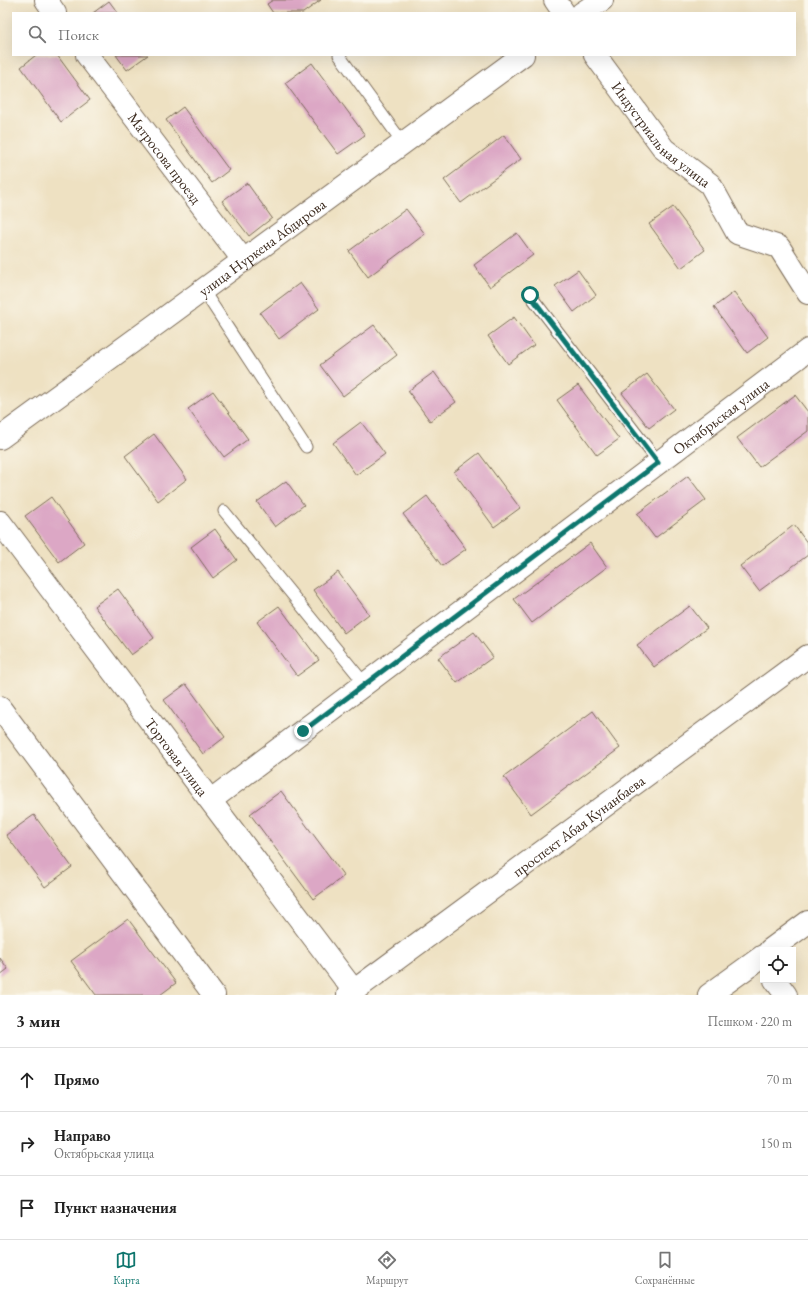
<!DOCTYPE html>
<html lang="ru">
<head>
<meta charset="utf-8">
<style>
	:root { --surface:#fff; --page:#f6f6f6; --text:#222; --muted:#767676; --line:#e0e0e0; --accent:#0f766e }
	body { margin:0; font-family:"EB Garamond",serif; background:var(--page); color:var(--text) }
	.controls { position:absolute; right:12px; bottom:12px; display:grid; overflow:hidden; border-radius:0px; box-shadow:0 4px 16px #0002 }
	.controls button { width:36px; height:36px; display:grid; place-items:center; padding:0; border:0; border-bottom:1px solid var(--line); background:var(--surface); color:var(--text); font:20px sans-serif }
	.stop { position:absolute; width:12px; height:12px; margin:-9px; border:3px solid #0f766e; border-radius:50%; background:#fff }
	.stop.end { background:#0f766e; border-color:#fff; box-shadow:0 1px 4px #0008 }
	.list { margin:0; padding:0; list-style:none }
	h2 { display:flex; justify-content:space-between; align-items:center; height:52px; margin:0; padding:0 16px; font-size:17px }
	h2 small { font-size:13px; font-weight:400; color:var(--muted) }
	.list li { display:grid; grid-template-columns:26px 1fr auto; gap:12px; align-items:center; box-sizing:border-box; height:64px; padding:0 16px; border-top:1px solid var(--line) }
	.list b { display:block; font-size:15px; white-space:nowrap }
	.list p { margin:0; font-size:13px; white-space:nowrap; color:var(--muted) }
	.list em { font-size:13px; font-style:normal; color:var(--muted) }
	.icon { flex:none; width:22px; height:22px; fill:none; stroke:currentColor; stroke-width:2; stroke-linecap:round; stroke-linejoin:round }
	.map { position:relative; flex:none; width:808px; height:995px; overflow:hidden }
	.search { position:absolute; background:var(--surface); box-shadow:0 4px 16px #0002; left:12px; right:12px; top:12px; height:44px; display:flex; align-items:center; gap:10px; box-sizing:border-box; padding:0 14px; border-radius:0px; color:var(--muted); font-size:15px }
	.sheet { height:244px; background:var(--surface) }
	nav { display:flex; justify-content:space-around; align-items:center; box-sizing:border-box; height:56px; border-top:1px solid var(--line); background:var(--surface); font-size:11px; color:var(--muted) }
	nav a { display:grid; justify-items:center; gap:2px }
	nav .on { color:var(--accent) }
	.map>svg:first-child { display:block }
	.building { fill:#dca7c5 }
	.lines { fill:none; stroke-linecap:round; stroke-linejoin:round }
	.service-casing { stroke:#7a6a57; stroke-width:13 }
	.minor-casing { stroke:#7a6a57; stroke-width:24 }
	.service { stroke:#fff; stroke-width:11 }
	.minor { stroke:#fff; stroke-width:22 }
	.route { stroke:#0f766e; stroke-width:5 }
	.labels { text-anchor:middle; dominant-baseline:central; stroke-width:3; stroke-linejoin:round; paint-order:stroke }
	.street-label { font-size:15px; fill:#3b2a1e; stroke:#fbf7ec }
</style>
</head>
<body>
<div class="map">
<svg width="808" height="995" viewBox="0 0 808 995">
	<rect width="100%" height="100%" fill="#fbf7ec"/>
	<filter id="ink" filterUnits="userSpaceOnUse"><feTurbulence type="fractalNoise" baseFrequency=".025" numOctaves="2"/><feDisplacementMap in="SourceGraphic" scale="8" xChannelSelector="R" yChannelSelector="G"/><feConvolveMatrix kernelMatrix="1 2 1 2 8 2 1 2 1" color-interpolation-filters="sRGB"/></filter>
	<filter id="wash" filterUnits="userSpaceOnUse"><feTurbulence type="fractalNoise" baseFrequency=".012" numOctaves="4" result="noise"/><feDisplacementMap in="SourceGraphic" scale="16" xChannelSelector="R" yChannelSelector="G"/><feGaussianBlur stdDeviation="0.9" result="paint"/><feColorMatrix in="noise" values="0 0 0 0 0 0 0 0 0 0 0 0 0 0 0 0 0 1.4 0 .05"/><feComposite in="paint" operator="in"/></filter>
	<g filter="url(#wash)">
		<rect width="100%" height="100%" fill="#eee1c2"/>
		<g id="blocks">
			<!-- building -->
			<g class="building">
				<polygon points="273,0 321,0 303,13 273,13 267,4"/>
				<polygon points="109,1 118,13 93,13"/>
				<polygon points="36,55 57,55 90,100 61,122 21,67"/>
				<polygon points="116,55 148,55 127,70"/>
				<polygon points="312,63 365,135 338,154 285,83"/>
				<polygon points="183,107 229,170 212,183 166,120"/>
				<polygon points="504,135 521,159 461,203 444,180"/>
				<polygon points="247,183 272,218 249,236 222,201"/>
				<polygon points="673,207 705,250 681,268 649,224"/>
				<polygon points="406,209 425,234 368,277 349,251"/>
				<polygon points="517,233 533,255 490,287 474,265"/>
				<polygon points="578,270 596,295 574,312 555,286"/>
				<polygon points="300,283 319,309 279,339 260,313"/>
				<polygon points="734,292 768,337 747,353 714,307"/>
				<polygon points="514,317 534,345 508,364 488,336"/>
				<polygon points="374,325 397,355 343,396 320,365"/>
				<polygon points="434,372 456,402 430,421 408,391"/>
				<polygon points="647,374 674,409 649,428 622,393"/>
				<polygon points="578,385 619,439 597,455 557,400"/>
				<polygon points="213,391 248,439 224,457 188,409"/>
				<polygon points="795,395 808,412 808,431 759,467 737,438"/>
				<polygon points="361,422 385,454 356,475 333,443"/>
				<polygon points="154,434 187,479 158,501 125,456"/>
				<polygon points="479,453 520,508 494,527 454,472"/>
				<polygon points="688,476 706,500 655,538 637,514"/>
				<polygon points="286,481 304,505 275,527 257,502"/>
				<polygon points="427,496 466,549 442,566 403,514"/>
				<polygon points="51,497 84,543 59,562 25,516"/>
				<polygon points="794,525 808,544 808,555 759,591 740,566"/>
				<polygon points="215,529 237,560 213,578 191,547"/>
				<polygon points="590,543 607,567 532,623 514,599"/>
				<polygon points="338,572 369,614 344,633 313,590"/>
				<polygon points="118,589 154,638 131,655 94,606"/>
				<polygon points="279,606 319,660 297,676 257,622"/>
				<polygon points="690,606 707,628 654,667 637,645"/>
				<polygon points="474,632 493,657 457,683 438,658"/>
				<polygon points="186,684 225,737 203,754 164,700"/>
				<polygon points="593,711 620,748 531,814 504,777"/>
				<polygon points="281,791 344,876 313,899 250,814"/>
				<polygon points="34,815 72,867 45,887 6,835"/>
				<polygon points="128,919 176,983 160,995 96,995 71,961"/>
				<polygon points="0,958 8,969 0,975"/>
			</g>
		</g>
	</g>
	<g filter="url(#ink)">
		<use href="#blocks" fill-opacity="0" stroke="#7a6a57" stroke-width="1"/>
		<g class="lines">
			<!-- service casing -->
			<g class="service-casing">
				<g id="service">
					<polyline points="339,55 403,143"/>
					<polyline points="203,290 306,447"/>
					<polyline points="530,295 659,463"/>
					<polyline points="224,511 365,684"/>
				</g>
			</g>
			<!-- minor casing -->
			<g class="minor-casing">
				<g id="minor">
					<polyline points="46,0 55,13"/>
					<polyline points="555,0 564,13"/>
					<polyline points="582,13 602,0"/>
					<path id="s1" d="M87 55 244 261"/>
					<path id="s2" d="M595 55 664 149 710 184 737 233 779 247 808 293"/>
					<path id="s3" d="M0 438 158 323 523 55"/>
					<path id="s4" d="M0 522 354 991"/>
					<polyline points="0,708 214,995"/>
					<path id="s5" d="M211 800 808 350"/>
					<polyline points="770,950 808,922"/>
					<polyline points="775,980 786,995"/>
					<path id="s6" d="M348 995 808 656"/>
					<polyline points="709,995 763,956"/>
				</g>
			</g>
			<!-- service -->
			<use href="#service" class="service"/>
			<!-- minor -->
			<use href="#minor" class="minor"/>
		</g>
	</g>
	<g class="lines" filter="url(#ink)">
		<!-- route -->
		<polyline class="route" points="303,731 658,463 530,295"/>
	</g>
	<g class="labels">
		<!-- street labels -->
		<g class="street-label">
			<text stroke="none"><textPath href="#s2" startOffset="104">Индустриальная улица</textPath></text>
			<text stroke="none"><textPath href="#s1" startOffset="129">Матросова проезд</textPath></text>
			<text stroke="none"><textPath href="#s3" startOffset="324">улица Нуркена Абдирова</textPath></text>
			<text stroke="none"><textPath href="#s5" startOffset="638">Октябрьская улица</textPath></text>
			<text stroke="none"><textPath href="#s4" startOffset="294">Торговая улица</textPath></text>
			<text stroke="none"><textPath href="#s6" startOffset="286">проспект Абая Кунанбаева</textPath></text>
		</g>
	</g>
</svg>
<div class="controls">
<button><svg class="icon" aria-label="locate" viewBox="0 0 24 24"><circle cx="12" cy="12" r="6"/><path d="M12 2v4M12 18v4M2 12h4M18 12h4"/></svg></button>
</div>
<div class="stop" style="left:530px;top:295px"></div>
<div class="stop end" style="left:303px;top:731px"></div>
<div class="search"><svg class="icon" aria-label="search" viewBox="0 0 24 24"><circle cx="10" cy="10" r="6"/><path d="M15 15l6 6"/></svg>Поиск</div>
</div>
<section class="sheet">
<h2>3 мин<small>Пешком · 220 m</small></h2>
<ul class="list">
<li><svg class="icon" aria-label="ahead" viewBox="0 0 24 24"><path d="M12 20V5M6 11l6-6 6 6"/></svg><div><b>Прямо</b></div><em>70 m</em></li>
<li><svg class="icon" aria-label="right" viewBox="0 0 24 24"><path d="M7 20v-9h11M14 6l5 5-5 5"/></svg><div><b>Направо</b><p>Октябрьская улица</p></div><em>150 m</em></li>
<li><svg class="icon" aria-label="arrive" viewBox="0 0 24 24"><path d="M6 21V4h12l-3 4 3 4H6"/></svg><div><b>Пункт назначения</b></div></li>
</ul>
</section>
<nav>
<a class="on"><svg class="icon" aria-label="map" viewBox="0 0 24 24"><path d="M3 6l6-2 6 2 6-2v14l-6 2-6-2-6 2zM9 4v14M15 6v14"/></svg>Карта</a>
<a><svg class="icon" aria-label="directions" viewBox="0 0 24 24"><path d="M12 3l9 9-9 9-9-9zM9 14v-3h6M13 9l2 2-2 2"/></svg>Маршрут</a>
<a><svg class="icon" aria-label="saved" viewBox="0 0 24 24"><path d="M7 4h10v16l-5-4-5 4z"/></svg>Сохранённые</a>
</nav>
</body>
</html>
